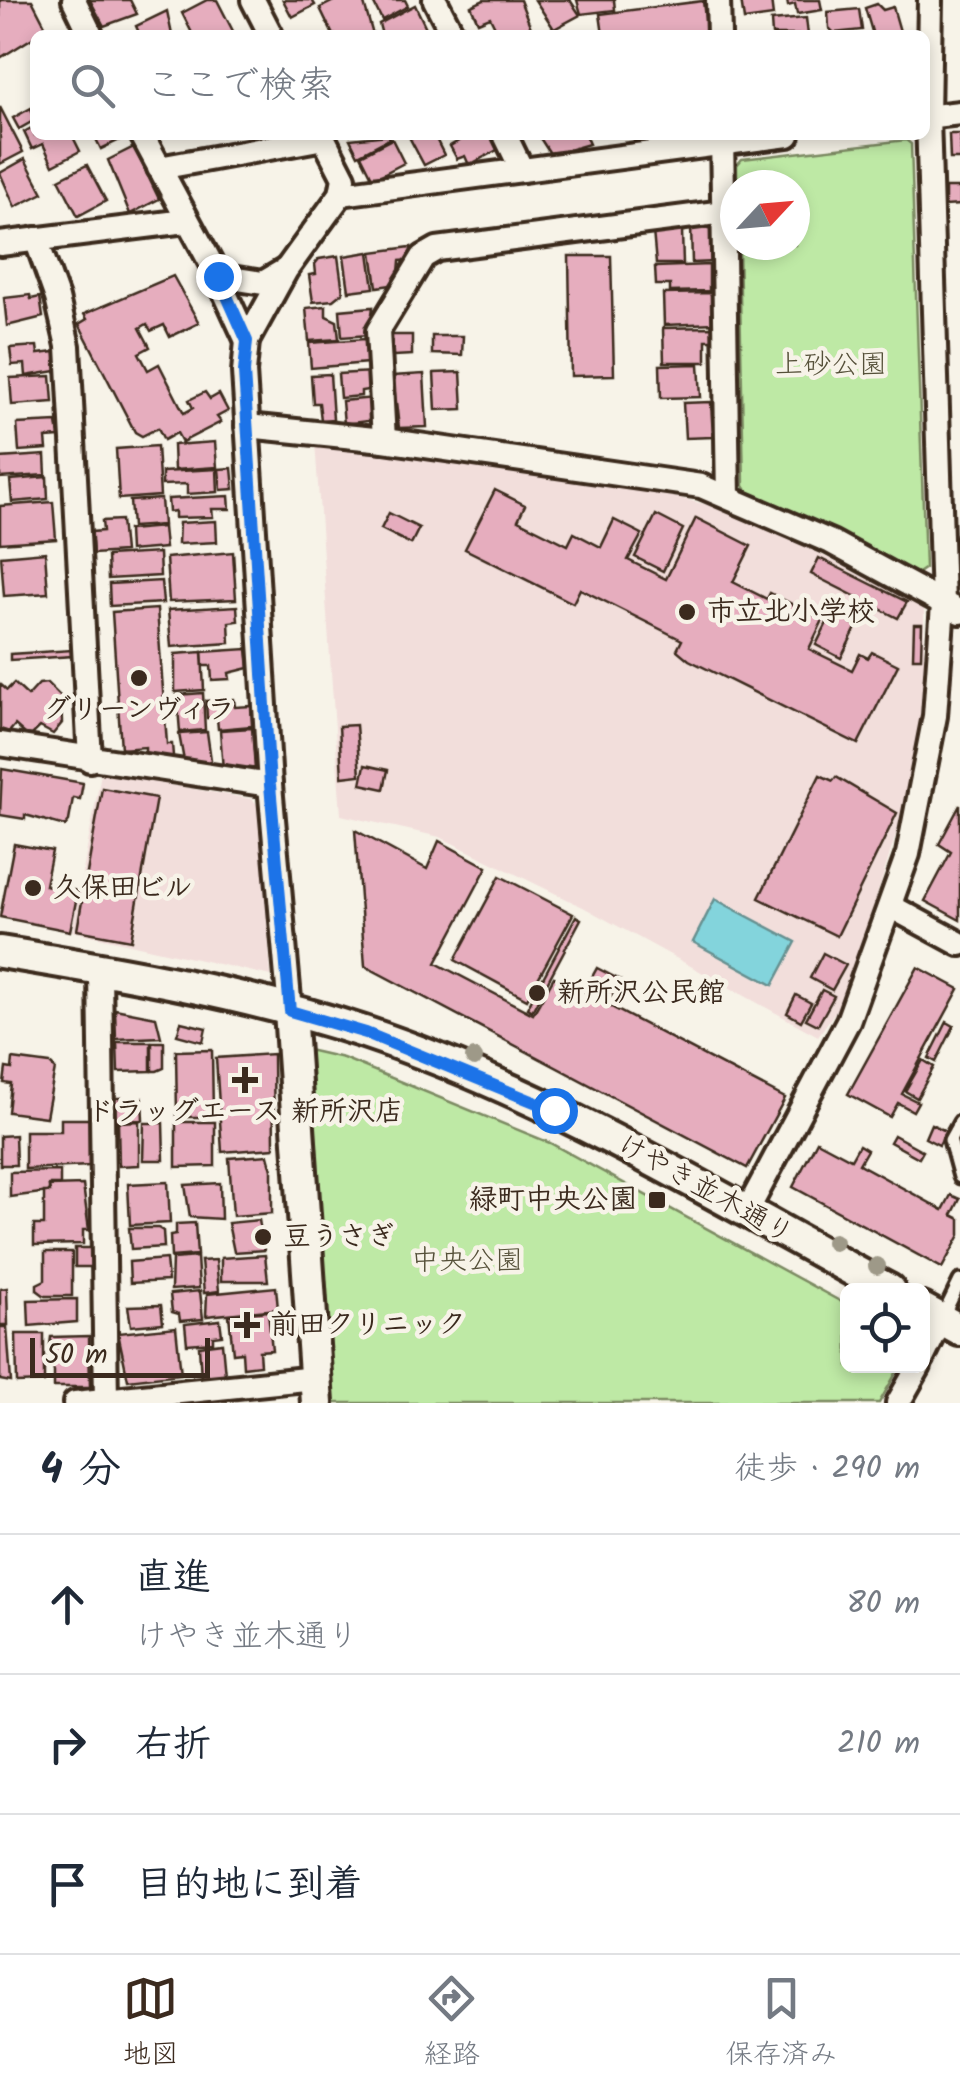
<!DOCTYPE html>
<html lang="ja">
<head>
<meta charset="utf-8">
<style>
	:root { --surface:#fff; --page:#f2f2f3; --text:#1f2937; --muted:#747a83; --line:#e0e1e3; --accent:#3b2a1e }
	body { margin:0; font-family:Kalam,"Klee One",sans-serif; background:var(--page); color:var(--text) }
	.controls { position:absolute; right:30px; bottom:30px; display:grid; overflow:hidden; border-radius:15px; box-shadow:0 5px 15px #0003 }
	.controls button { width:90px; height:90px; display:grid; place-items:center; padding:0; border:0; border-bottom:2px solid var(--line); background:var(--surface); color:var(--text); font:50px sans-serif }
	.compass { position:absolute; left:720px; top:170px; width:90px; height:90px; border-radius:50%; background:var(--surface); box-shadow:0 5px 15px #0003; rotate:64deg }
	.scale { position:absolute; left:30px; bottom:25px; width:180px; box-sizing:border-box; padding-left:10px; border:5px solid #3b2a1e; border-top:0; font-size:28px; line-height:35px; white-space:nowrap; color:#3b2a1e; -webkit-text-stroke:8px #f7f3e8; paint-order:stroke }
	.stop { position:absolute; width:30px; height:30px; margin:-22px; border:8px solid #1a73e8; border-radius:50%; background:#fff }
	.stop.end { background:#1a73e8; border-color:#fff; box-shadow:0 2px 10px #0008 }
	.list { margin:0; padding:0; list-style:none }
	h2 { display:flex; justify-content:space-between; align-items:center; height:130px; margin:0; padding:0 40px; font-size:42px }
	h2 small { font-size:32px; font-weight:400; color:var(--muted) }
	.list li { display:grid; grid-template-columns:65px 1fr auto; gap:30px; align-items:center; box-sizing:border-box; height:140px; padding:0 40px; border-top:2px solid var(--line) }
	.list b { display:block; font-size:38px; white-space:nowrap }
	.list p { margin:0; font-size:32px; white-space:nowrap; color:var(--muted) }
	.list em { font-size:32px; font-style:normal; color:var(--muted) }
	.icon { flex:none; width:55px; height:55px; fill:none; stroke:currentColor; stroke-width:2; stroke-linecap:round; stroke-linejoin:round }
	.map { position:relative; flex:none; width:960px; height:1403px; overflow:hidden }
	.search { position:absolute; background:var(--surface); box-shadow:0 5px 15px #0003; left:30px; right:30px; top:30px; height:110px; display:flex; align-items:center; gap:25px; box-sizing:border-box; padding:0 35px; border-radius:15px; color:var(--muted); font-size:38px }
	.sheet { height:550px; background:var(--surface) }
	nav { display:flex; justify-content:space-around; align-items:center; box-sizing:border-box; height:140px; border-top:2px solid var(--line); background:var(--surface); font-size:28px; color:var(--muted) }
	nav a { display:grid; justify-items:center; gap:5px }
	nav .on { color:var(--accent) }
	.map>svg:first-child { display:block }
	.built { fill:#f2dedb }
	.green { fill:#bee9a5; stroke:#7c8a62; stroke-width:2.5 }
	.water { fill:#83d4dc; stroke:#669090; stroke-width:2.5 }
	.building { fill:#e6adbe; stroke:#3b2a1e; stroke-width:2.5 }
	.lines { fill:none; stroke-linecap:round; stroke-linejoin:round }
	.lane-casing { stroke:#3b2a1e; stroke-width:19 }
	.street-casing { stroke:#3b2a1e; stroke-width:30 }
	.secondary-casing { stroke:#3b2a1e; stroke-width:38 }
	.lane { stroke:#f7f3e8; stroke-width:11 }
	.street { stroke:#f7f3e8; stroke-width:22 }
	.secondary { stroke:#f7f3e8; stroke-width:30 }
	.tree { fill:#9e9988 }
	.route { stroke:#1a73e8; stroke-width:12 }
	.poi-dot { fill:#3b2a1e; stroke:#f7f3e8; stroke-width:4 }
	.labels { text-anchor:middle; dominant-baseline:central; stroke-width:9; stroke-linejoin:round; paint-order:stroke }
	.park-label { font-size:28px; fill:#555039; stroke:#f7f3e8 }
	.poi-label { font-size:28px; font-weight:bold; fill:#3b2a1e; stroke:#f7f3e8; text-anchor:start }
	.street-label { font-size:28px; fill:#3b2a1e; stroke:#f7f3e8 }
</style>
</head>
<body>
<div class="map">
<svg width="960" height="1403" viewBox="0 0 960 1403">
	<rect width="100%" height="100%" fill="#f7f3e8"/>
	<filter id="ink" filterUnits="userSpaceOnUse"><feTurbulence type="fractalNoise" baseFrequency=".01" numOctaves="2"/><feDisplacementMap in="SourceGraphic" scale="20" xChannelSelector="R" yChannelSelector="G"/><feConvolveMatrix kernelMatrix="1 2 1 2 8 2 1 2 1" color-interpolation-filters="sRGB"/></filter>
	<g filter="url(#ink)">
		<!-- built -->
		<g class="built">
			<polygon points="315,442 650,491 708,505 772,529 924,608 924,690 908,796 859,953 837,1009 818,1036 583,907 440,837 341,815"/>
			<polygon points="101,773 252,799 260,807 271,976 72,931"/>
		</g>
		<!-- green -->
		<g class="green">
			<polygon points="906,140 911,144 925,568 912,577 752,498 744,486 739,245 795,245 795,185 737,185 737,165 742,159"/>
			<polygon points="308,1050 343,1058 550,1143 847,1305 848,1366 900,1366 879,1403 334,1403"/>
		</g>
		<!-- water -->
		<polygon class="water" points="715,899 796,942 773,985 693,942"/>
		<!-- building -->
		<g class="building">
			<polygon points="0,0 32,0 47,29 0,58"/>
			<polygon points="90,0 130,0 137,14 104,26"/>
			<polygon points="207,0 217,0 235,35 193,35 182,13"/>
			<polygon points="283,0 312,0 315,5 292,17"/>
			<polygon points="336,0 363,0 373,35 333,35 320,8"/>
			<polygon points="372,0 405,0 408,6 382,20"/>
			<polygon points="484,0 520,0 531,28 517,35 499,35 490,17 478,22 471,6"/>
			<polygon points="535,0 570,0 580,15 554,29"/>
			<polygon points="577,0 614,0 615,10 581,14"/>
			<polygon points="741,0 771,0 773,16 744,20"/>
			<polygon points="787,0 820,0 822,10 797,14 795,4 788,6"/>
			<polygon points="703,1 707,35 603,35 600,14"/>
			<polygon points="877,4 883,10 893,7 901,35 873,35 865,8"/>
			<polygon points="415,5 427,30 418,35 382,35 379,24"/>
			<polygon points="859,9 862,30 834,33 829,28 828,12"/>
			<polygon points="167,11 172,35 140,35 136,26"/>
			<polygon points="806,18 808,35 772,35 771,21"/>
			<polygon points="0,107 23,152 0,164"/>
			<polygon points="31,108 35,120 19,129 13,118"/>
			<polygon points="35,126 35,135 72,135 80,151 53,165 43,144 32,149 24,132"/>
			<polygon points="949,134 960,134 960,159 950,159"/>
			<polygon points="94,135 127,135 128,136 101,149"/>
			<polygon points="388,135 390,138 358,155 350,139"/>
			<polygon points="408,135 434,135 444,155 424,165"/>
			<polygon points="469,135 492,135 499,149 469,165 465,156 457,159 450,146"/>
			<polygon points="538,135 585,135 589,144 551,155"/>
			<polygon points="392,139 404,163 373,179 361,155"/>
			<polygon points="134,147 159,199 130,214 108,160"/>
			<polygon points="25,159 43,193 15,207 0,173"/>
			<polygon points="87,165 106,201 78,216 59,179"/>
			<polygon points="945,188 960,188 960,205 945,206"/>
			<polygon points="691,226 714,230 715,262 692,263"/>
			<polygon points="653,231 682,231 683,264 656,264"/>
			<polygon points="411,247 412,260 400,261 398,284 377,287 372,252"/>
			<polygon points="369,252 374,288 349,291 344,256"/>
			<polygon points="338,256 343,292 333,300 313,302 309,275 316,274 315,264 319,259"/>
			<polygon points="569,256 611,256 614,375 571,376"/>
			<polygon points="709,265 709,291 670,292 670,285 656,285 655,267"/>
			<polygon points="173,276 199,323 170,337 164,325 151,331 147,324 140,328 150,347 139,353 148,370 159,364 184,413 193,408 189,400 205,392 210,399 219,394 228,411 217,417 221,422 182,442 177,433 164,440 158,428 142,436 135,432 79,324 87,319 84,314"/>
			<polygon points="714,293 716,323 664,325 663,294"/>
			<polygon points="30,295 31,299 40,297 43,317 7,326 4,298"/>
			<polygon points="326,306 326,316 337,321 339,339 309,341 306,308"/>
			<polygon points="373,307 369,335 342,337 340,310"/>
			<polygon points="715,327 715,340 706,340 706,362 664,362 663,328"/>
			<polygon points="388,335 412,335 412,355 394,356 388,349"/>
			<polygon points="432,336 463,336 462,355 432,354"/>
			<polygon points="365,339 367,363 311,368 309,343"/>
			<polygon points="37,346 38,354 55,352 56,371 26,376 25,364 12,365 10,348"/>
			<polygon points="699,364 701,397 661,398 660,365"/>
			<polygon points="372,372 374,389 361,391 361,396 340,398 338,374"/>
			<polygon points="461,372 463,409 436,410 434,373"/>
			<polygon points="330,374 333,419 321,420 319,403 313,403 311,375"/>
			<polygon points="424,374 427,427 399,428 393,376"/>
			<polygon points="51,376 53,402 12,405 10,378"/>
			<polygon points="374,398 375,420 344,424 342,401"/>
			<polygon points="711,402 713,437 685,438 683,403"/>
			<polygon points="57,422 59,437 46,438 47,449 19,451 17,424"/>
			<polygon points="215,442 217,467 174,470 173,445"/>
			<polygon points="157,446 160,496 119,499 116,449"/>
			<polygon points="45,455 46,475 0,478 0,458"/>
			<polygon points="232,468 234,489 221,490 219,469"/>
			<polygon points="217,469 218,492 187,494 187,484 162,485 162,472"/>
			<polygon points="47,477 48,499 12,502 10,480"/>
			<polygon points="495,490 525,505 518,520 568,545 574,533 601,547 614,520 642,534 628,560 666,579 696,518 751,546 733,582 767,599 770,593 823,620 809,649 852,670 860,654 868,658 872,652 898,665 858,744 689,660 677,650 682,640 580,589 573,603 465,549"/>
			<polygon points="229,496 230,509 212,509 213,517 175,518 175,511 169,512 168,499"/>
			<polygon points="161,499 163,525 132,527 130,501"/>
			<polygon points="53,502 56,539 0,543 0,506"/>
			<polygon points="389,513 419,528 411,544 381,529"/>
			<polygon points="656,515 683,529 663,571 635,557"/>
			<polygon points="121,520 124,552 93,554 91,532 103,531 102,521"/>
			<polygon points="216,521 217,542 178,544 179,523"/>
			<polygon points="163,527 165,548 129,551 128,530"/>
			<polygon points="45,552 48,593 4,596 1,556"/>
			<polygon points="233,552 236,599 169,602 166,558"/>
			<polygon points="159,553 160,576 108,579 107,556"/>
			<polygon points="819,558 907,602 898,618 811,574"/>
			<polygon points="161,581 163,603 110,606 109,584"/>
			<polygon points="237,606 238,621 229,622 230,643 171,647 168,610"/>
			<polygon points="157,609 167,744 172,744 173,756 145,758 145,747 121,749 112,612"/>
			<polygon points="832,613 857,626 841,658 816,645"/>
			<polygon points="914,624 922,624 921,658 913,658"/>
			<polygon points="247,649 249,668 229,673 230,679 212,680 211,666 203,666 202,652"/>
			<polygon points="72,650 73,656 10,660 10,654"/>
			<polygon points="202,652 204,690 175,692 175,654"/>
			<polygon points="14,683 28,696 39,684 47,683 61,697 62,723 53,734 40,727 32,735 25,734 15,725 9,732 0,729 0,684 7,690"/>
			<polygon points="203,693 205,730 180,732 177,695"/>
			<polygon points="234,699 235,707 251,706 252,726 218,729 217,718 207,718 206,701"/>
			<polygon points="356,725 360,775 342,777 339,726"/>
			<polygon points="252,728 255,768 223,770 220,730"/>
			<polygon points="207,732 212,767 184,761 179,734"/>
			<polygon points="365,765 388,770 384,789 361,784"/>
			<polygon points="2,769 83,783 80,799 73,798 69,821 65,826 25,815 25,819 0,815"/>
			<polygon points="820,775 833,781 836,777 897,813 837,936 759,898"/>
			<polygon points="102,788 156,798 131,940 77,930"/>
			<polygon points="960,805 960,920 925,901 951,852 939,844"/>
			<polygon points="355,830 427,869 439,841 487,867 436,963 533,1014 554,977 785,1098 747,1168 365,966"/>
			<polygon points="14,844 52,851 45,885 78,891 70,931 0,917"/>
			<polygon points="500,876 573,914 527,999 455,960"/>
			<polygon points="576,916 581,919 532,1011 527,1008"/>
			<polygon points="823,953 846,965 832,990 810,978"/>
			<polygon points="918,967 959,989 902,1094 918,1102 913,1111 898,1103 890,1117 848,1094"/>
			<polygon points="597,968 620,980 610,998 587,986"/>
			<polygon points="822,990 834,996 818,1025 806,1019"/>
			<polygon points="796,995 811,1003 801,1021 787,1013"/>
			<polygon points="115,1009 156,1017 161,1037 116,1039"/>
			<polygon points="181,1022 206,1028 203,1042 177,1035"/>
			<polygon points="947,1022 954,1026 936,1062 929,1058"/>
			<polygon points="117,1042 151,1042 151,1071 118,1072"/>
			<polygon points="152,1042 164,1042 164,1068 157,1071 152,1071"/>
			<polygon points="212,1050 213,1117 177,1117 176,1051"/>
			<polygon points="273,1054 274,1148 222,1152 216,1058"/>
			<polygon points="13,1059 50,1064 55,1069 46,1117 8,1112 11,1084 4,1083 6,1068 12,1069"/>
			<polygon points="923,1060 934,1067 917,1098 905,1091"/>
			<polygon points="113,1098 142,1098 143,1120 113,1121"/>
			<polygon points="61,1119 89,1119 89,1166 25,1169 25,1131 61,1131"/>
			<polygon points="139,1121 139,1165 119,1166 118,1122"/>
			<polygon points="176,1122 215,1122 215,1166 176,1167"/>
			<polygon points="144,1123 163,1123 164,1160 143,1160"/>
			<polygon points="931,1124 946,1131 939,1145 925,1138"/>
			<polygon points="15,1135 16,1165 0,1165 0,1136"/>
			<polygon points="894,1135 923,1151 919,1158 890,1142"/>
			<polygon points="817,1141 851,1159 859,1145 867,1150 859,1164 943,1210 951,1195 960,1199 952,1215 960,1219 960,1235 942,1268 793,1187"/>
			<polygon points="268,1155 272,1170 272,1213 233,1216 229,1158"/>
			<polygon points="60,1171 60,1185 49,1185 49,1192 10,1197 10,1172"/>
			<polygon points="168,1182 170,1223 130,1225 128,1184"/>
			<polygon points="220,1183 221,1219 190,1217 185,1185"/>
			<polygon points="83,1185 89,1230 83,1230 83,1244 34,1245 34,1225 44,1225 44,1192 50,1192 49,1186"/>
			<polygon points="259,1220 264,1250 234,1252 228,1223"/>
			<polygon points="195,1223 197,1255 171,1257 170,1235 176,1234 176,1224"/>
			<polygon points="129,1228 158,1228 163,1231 164,1247 131,1249"/>
			<rect x="75" y="1248" width="17" height="19"/>
			<polygon points="45,1252 72,1252 72,1296 45,1296 37,1290 37,1284 45,1280"/>
			<polygon points="265,1255 268,1281 221,1281 221,1258"/>
			<polygon points="197,1257 199,1288 171,1290 172,1259"/>
			<polygon points="166,1259 168,1281 130,1283 129,1262"/>
			<polygon points="216,1260 219,1291 204,1293 201,1261"/>
			<polygon points="276,1287 278,1309 206,1316 207,1294"/>
			<polygon points="7,1288 8,1325 0,1325 0,1289"/>
			<polygon points="200,1291 203,1319 180,1321 179,1314 172,1312 170,1294"/>
			<polygon points="77,1299 77,1322 29,1326 28,1300"/>
			<polygon points="161,1305 163,1323 131,1326 128,1306"/>
			<polygon points="268,1311 272,1350 259,1351 260,1365 243,1367 242,1352 233,1353 229,1315"/>
			<polygon points="220,1320 222,1335 213,1336 213,1342 187,1344 185,1324"/>
			<polygon points="0,1327 7,1327 11,1382 0,1380"/>
			<polygon points="176,1327 181,1374 128,1380 118,1333"/>
			<polygon points="16,1334 44,1334 44,1382 17,1383"/>
			<polygon points="89,1336 90,1387 54,1387 54,1371 48,1361 51,1337"/>
			<polygon points="222,1343 225,1375 201,1378 199,1346"/>
		</g>
		<g class="lines">
			<!-- lane casing -->
			<g class="lane-casing">
				<g id="lane">
					<polyline points="960,1122 950,1140 960,1177"/>
					<polyline points="942,1318 960,1281"/>
				</g>
			</g>
			<!-- street casing -->
			<g class="street-casing">
				<g id="street">
					<polyline points="74,0 91,35"/>
					<polyline points="253,0 271,35"/>
					<polyline points="435,0 453,35"/>
					<polyline points="718,0 719,35"/>
					<polyline points="925,117 960,113"/>
					<polyline points="142,135 213,267 247,341 286,270 341,194 344,178 322,135"/>
					<polyline points="505,135 522,170"/>
					<polyline points="722,135 728,497"/>
					<polyline points="159,168 324,138"/>
					<polyline points="341,194 788,135"/>
					<polyline points="36,239 57,298 68,346 90,760"/>
					<polyline points="0,244 186,221"/>
					<polyline points="218,276 263,283 285,270"/>
					<polyline points="247,341 244,372 270,785 290,1011"/>
					<polyline points="247,426 384,440 701,486 831,542 960,612"/>
					<polyline points="384,440 378,331 423,257 437,249 724,212"/>
					<polyline points="0,744 270,785"/>
					<polyline points="890,906 960,944"/>
					<polyline points="100,970 106,1403"/>
					<polyline points="746,1213 848,1021 908,854 935,716 943,604 928,117 930,0"/>
					<polyline points="922,1359 941,1320"/>
					<polyline points="75,1403 315,1378"/>
					<polyline points="898,1403 919,1366"/>
				</g>
			</g>
			<!-- secondary casing -->
			<g class="secondary-casing">
				<g id="secondary">
					<path d="M0 952C123 972 245 993 364 1032 549 1094 718 1197 889 1290"/>
					<polyline points="290,1011 317,1403"/>
					<polyline points="922,1309 960,1330"/>
				</g>
			</g>
			<!-- lane -->
			<use href="#lane" class="lane"/>
			<!-- street -->
			<use href="#street" class="street"/>
			<!-- secondary -->
			<use href="#secondary" class="secondary"/>
		</g>
		<!-- trees -->
		<g class="tree">
			<circle cx="474" cy="1058" r="9"/>
			<circle cx="834" cy="1242" r="9"/>
			<circle cx="877" cy="1266" r="9"/>
		</g>
	</g>
	<g class="lines" filter="url(#ink)">
		<!-- route -->
		<polyline class="route" points="218,276 247,341 244,372 270,785 290,1011 366,1033 554,1110"/>
	</g>
	<!-- markers -->
	<g class="poi-dot">
		<circle cx="687" cy="612" r="10"/>
		<circle cx="139" cy="678" r="10"/>
		<circle cx="33" cy="888" r="10"/>
		<circle cx="537" cy="993" r="10"/>
		<path d="M240 1065h10v10h10v10h-10v10h-10v-10h-10v-10h10z"/>
		<rect x="647" y="1190" width="20" height="20" rx="5"/>
		<circle cx="263" cy="1237" r="10"/>
		<path d="M242 1310h10v10h10v10h-10v10h-10v-10h-10v-10h10z"/>
	</g>
	<g class="labels">
		<!-- park labels -->
		<g class="park-label">
			<text x="831" y="365">上砂公園</text>
			<text x="467" y="1261">中央公園</text>
		</g>
		<!-- poi labels -->
		<g class="poi-label">
			<text x="707" y="612">市立北小学校</text>
			<text x="139" y="710" text-anchor="middle">グリーンヴィラ</text>
			<text x="53" y="888">久保田ビル</text>
			<text x="557" y="993">新所沢公民館</text>
			<text x="245" y="1112" text-anchor="middle">ドラッグエース 新所沢店</text>
			<text x="637" y="1200" text-anchor="end">緑町中央公園</text>
			<text x="283" y="1237">豆うさぎ</text>
			<text x="270" y="1325">前田クリニック</text>
		</g>
		<!-- street labels -->
		<g class="street-label">
			<text transform="translate(705 1190) rotate(29)">けやき並木通り</text>
		</g>
	</g>
</svg>
<div class="controls">
<button><svg class="icon" aria-label="locate" viewBox="0 0 24 24"><circle cx="12" cy="12" r="6"/><path d="M12 2v4M12 18v4M2 12h4M18 12h4"/></svg></button>
</div>
<svg class="compass" viewBox="-18 -18 36 36"><path d="M0-13l5 13h-10z" fill="#e53935"/><path d="M0 13l5-13h-10z" fill="#747a83"/></svg>
<div class="scale">50 m</div>
<div class="stop" style="left:554px;top:1110px"></div>
<div class="stop end" style="left:218px;top:276px"></div>
<div class="search"><svg class="icon" aria-label="search" viewBox="0 0 24 24"><circle cx="10" cy="10" r="6"/><path d="M15 15l6 6"/></svg>ここで検索</div>
</div>
<section class="sheet">
<h2>4 分<small>徒歩 · 290 m</small></h2>
<ul class="list">
<li><svg class="icon" aria-label="ahead" viewBox="0 0 24 24"><path d="M12 20V5M6 11l6-6 6 6"/></svg><div><b>直進</b><p>けやき並木通り</p></div><em>80 m</em></li>
<li><svg class="icon" aria-label="right" viewBox="0 0 24 24"><path d="M7 20v-9h11M14 6l5 5-5 5"/></svg><div><b>右折</b></div><em>210 m</em></li>
<li><svg class="icon" aria-label="arrive" viewBox="0 0 24 24"><path d="M6 21V4h12l-3 4 3 4H6"/></svg><div><b>目的地に到着</b></div></li>
</ul>
</section>
<nav>
<a class="on"><svg class="icon" aria-label="map" viewBox="0 0 24 24"><path d="M3 6l6-2 6 2 6-2v14l-6 2-6-2-6 2zM9 4v14M15 6v14"/></svg>地図</a>
<a><svg class="icon" aria-label="directions" viewBox="0 0 24 24"><path d="M12 3l9 9-9 9-9-9zM9 14v-3h6M13 9l2 2-2 2"/></svg>経路</a>
<a><svg class="icon" aria-label="saved" viewBox="0 0 24 24"><path d="M7 4h10v16l-5-4-5 4z"/></svg>保存済み</a>
</nav>
</body>
</html>
